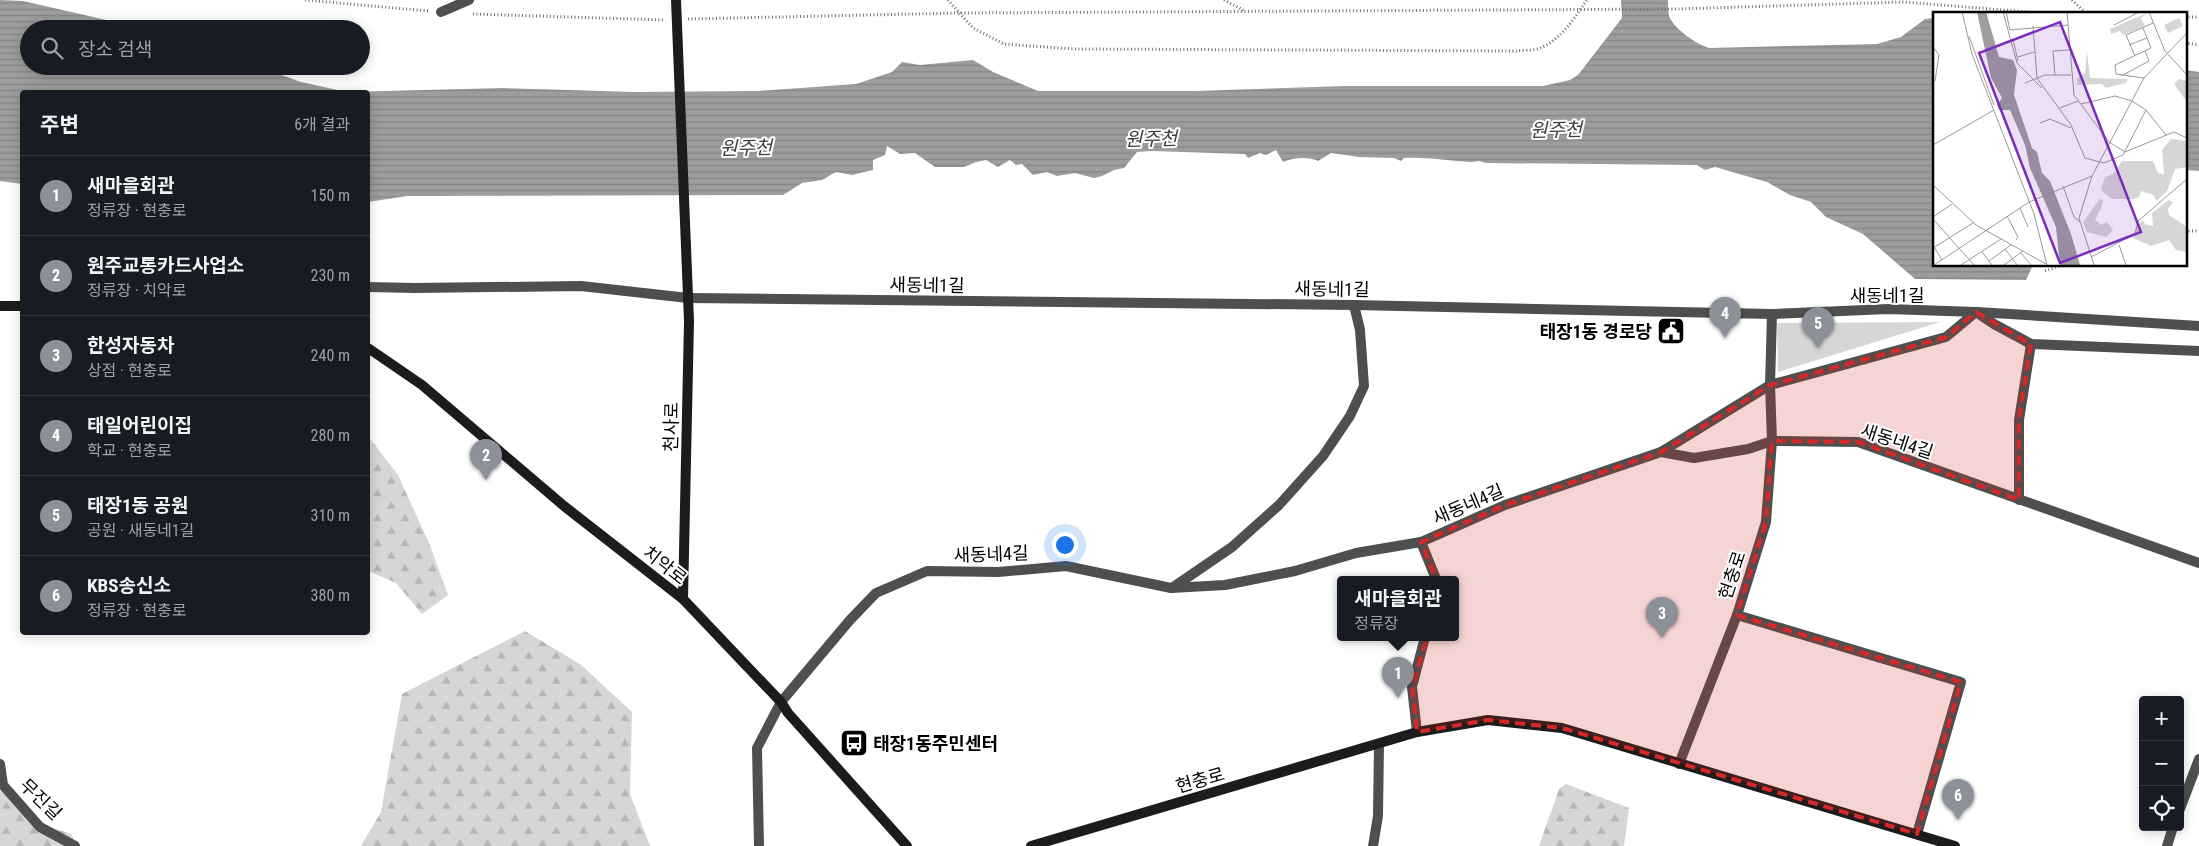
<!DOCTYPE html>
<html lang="ko">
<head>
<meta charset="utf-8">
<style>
	:root { --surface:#171b24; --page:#242831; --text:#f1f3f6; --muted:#9ea1a6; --line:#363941; --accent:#8c9099 }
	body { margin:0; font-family:"Roboto Condensed","Noto Sans KR",sans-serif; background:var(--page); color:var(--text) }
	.controls { position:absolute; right:15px; bottom:15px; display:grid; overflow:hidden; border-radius:5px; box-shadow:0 2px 12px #0003 }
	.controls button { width:45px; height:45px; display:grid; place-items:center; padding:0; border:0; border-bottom:1px solid var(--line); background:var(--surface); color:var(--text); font:25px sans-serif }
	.you { position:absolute; left:1064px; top:544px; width:18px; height:18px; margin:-12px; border:4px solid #fff; border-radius:50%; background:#1a73e8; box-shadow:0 0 0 8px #1a73e833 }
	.badge { display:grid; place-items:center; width:32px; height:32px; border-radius:50%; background:var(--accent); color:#fff; font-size:16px; font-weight:700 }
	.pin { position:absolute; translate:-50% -41px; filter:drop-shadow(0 1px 2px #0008) }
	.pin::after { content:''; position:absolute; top:26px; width:18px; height:15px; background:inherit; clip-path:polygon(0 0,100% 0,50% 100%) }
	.popup { position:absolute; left:1337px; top:576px; width:122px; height:65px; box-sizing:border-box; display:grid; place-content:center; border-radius:5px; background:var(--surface); filter:drop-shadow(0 1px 4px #0005); font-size:16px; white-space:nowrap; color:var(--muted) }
	.popup b { font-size:19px; color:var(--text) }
	.popup::after { content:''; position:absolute; left:50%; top:100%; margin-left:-10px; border:10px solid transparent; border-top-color:var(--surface) }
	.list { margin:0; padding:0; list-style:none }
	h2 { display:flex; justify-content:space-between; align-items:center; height:65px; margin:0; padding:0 20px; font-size:21px }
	h2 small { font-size:16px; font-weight:400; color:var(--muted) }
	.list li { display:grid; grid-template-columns:32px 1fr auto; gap:15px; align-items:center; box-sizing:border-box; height:80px; padding:0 20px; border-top:1px solid var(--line) }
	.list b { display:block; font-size:19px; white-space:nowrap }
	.list p { margin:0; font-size:16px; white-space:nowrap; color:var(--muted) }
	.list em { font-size:16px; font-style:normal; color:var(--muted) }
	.icon { flex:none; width:28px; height:28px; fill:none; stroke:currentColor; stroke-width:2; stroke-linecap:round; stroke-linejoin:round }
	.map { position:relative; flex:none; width:2199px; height:846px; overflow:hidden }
	.search { position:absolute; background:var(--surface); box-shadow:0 2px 12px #0003; left:20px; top:20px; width:350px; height:55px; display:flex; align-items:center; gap:12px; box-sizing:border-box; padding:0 18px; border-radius:28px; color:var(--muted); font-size:19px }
	.panel { position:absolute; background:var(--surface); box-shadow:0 2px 12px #0003; left:20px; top:90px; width:350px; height:545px; border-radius:5px }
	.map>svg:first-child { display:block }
	.green { fill:#d6d6d6 }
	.forest { fill:url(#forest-firs) }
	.water { fill:url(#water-rules) }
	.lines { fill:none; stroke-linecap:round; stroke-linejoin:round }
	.path { stroke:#717171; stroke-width:3; stroke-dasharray:1 2.5; stroke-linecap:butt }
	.lane { stroke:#4f4f4f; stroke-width:10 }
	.street { stroke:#4f4f4f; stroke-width:10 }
	.secondary { stroke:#1c1c1c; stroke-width:10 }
	.marked { fill:#d62828; fill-opacity:0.2; stroke:#d62828; stroke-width:4; stroke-dasharray:10 6; stroke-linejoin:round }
	.labels { text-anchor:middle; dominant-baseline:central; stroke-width:4; stroke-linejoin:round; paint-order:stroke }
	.street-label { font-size:18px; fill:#000; stroke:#fff }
	.poi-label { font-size:18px; font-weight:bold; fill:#000; stroke:#fff; text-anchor:end }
	.water-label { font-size:19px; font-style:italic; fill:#3e3e3e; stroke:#fff }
	.inset-road { fill:none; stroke:#999; stroke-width:1 }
	.view { fill:#7b2cbf; fill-opacity:0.15; stroke:#7b2cbf; stroke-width:2.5 }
	.inset-edge { fill:none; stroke:#000; stroke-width:2.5 }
</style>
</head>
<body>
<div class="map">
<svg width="2199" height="846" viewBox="0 0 2199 846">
	<defs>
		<pattern id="forest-firs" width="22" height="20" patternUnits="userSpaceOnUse" patternTransform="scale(1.25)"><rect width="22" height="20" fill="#d6d6d6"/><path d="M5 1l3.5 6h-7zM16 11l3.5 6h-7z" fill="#b6b6b6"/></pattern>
		<pattern id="water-rules" width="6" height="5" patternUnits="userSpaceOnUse" patternTransform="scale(1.25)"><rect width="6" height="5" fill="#9d9d9d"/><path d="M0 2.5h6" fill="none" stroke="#858585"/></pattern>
	</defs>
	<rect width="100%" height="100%" fill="#fff"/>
	<!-- green -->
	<polygon class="green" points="1940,322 1778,372 1777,323"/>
	<!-- forest -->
	<g class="forest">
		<polygon points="368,436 398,475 429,543 448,595 422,614 396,583 368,571"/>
		<polygon points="525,631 580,664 632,712 630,794 650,846 361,846 381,812 402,694"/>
		<polygon points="1566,784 1629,808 1624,846 1539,846 1559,789"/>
		<polygon points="0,790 41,824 71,834 77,846 0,846"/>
	</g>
	<!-- water -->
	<g class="water">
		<path d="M0 0 23 1 146 29H29V66H256L301 82 347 92 503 88 634 92 758 91 856 84 892 72 902 62 920 65 973 60 993 72 1038 91H1197L1344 86H1543L1570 80 1578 75 1622 18 1621 0H1668C1668 5 1668 11 1669 16 1674 29 1696 44 1709 48L1877 44 1901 37 1925 19 1934 18V265H2033L2026 280 1915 279 1863 234 1826 217 1811 202 1790 195 1767 182 1715 167 1705 170 1697 165 1486 163 1479 161 1472 162C1450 161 1427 157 1404 158L1401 161 1394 158 1359 157 1331 153 1318 161C1307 156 1294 158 1283 162L1276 150 1266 155 1260 153 1248 158 1245 154 1151 151 1137 152 1124 168 1114 170 1102 176 1094 178 1075 173 1057 176 1047 172 1033 175 1022 164 1016 165 1010 160 998 167 986 160 976 162 964 167H935L915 153 900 154 887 146 885 155 873 160V170L852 175 836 172 822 180 802 183 783 195 407 196 368 202V92H22V184L0 181Z"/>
		<polygon points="2185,70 2199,72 2199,171 2185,170"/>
	</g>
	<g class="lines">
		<!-- path -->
		<g class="path">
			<polyline points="305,0 429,11"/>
			<path d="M948 0 973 28 1004 44 1074 49 1516 51C1523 50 1533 51 1540 48 1561 40 1575 17 1587 0"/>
			<polyline points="1224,0 1245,11"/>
			<polyline points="2072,0 2087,14"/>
			<polyline points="473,14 664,20"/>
			<polyline points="2185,17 2199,17"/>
			<polyline points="688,19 959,13 1676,9 1904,2 2054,14"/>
			<polyline points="2185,43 2199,45"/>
			<polyline points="2185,231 2199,231"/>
			<polyline points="2045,271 2062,265"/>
		</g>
		<!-- lane -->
		<g class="lane">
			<polyline points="441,12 469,0"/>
			<polyline points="688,298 1354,305 1772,314 1888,309 1976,312"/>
		</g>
		<!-- street -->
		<g class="street">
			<polyline points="368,287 415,288 581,286 688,298"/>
			<polyline points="1976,312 1994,324 2031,344 2199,351"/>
			<polyline points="1977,312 2199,326"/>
			<polyline points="1661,452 1770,385 1946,337 1976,312"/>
			<polyline points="2019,500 2019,420 2031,344"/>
			<polyline points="1421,542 1436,579"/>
			<polyline points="1172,588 1232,547 1279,505 1323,456 1350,416 1364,386 1360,330 1354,305"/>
			<polyline points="1737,615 1961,682 1917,834"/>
			<polyline points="1417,732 1412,687 1425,637"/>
			<polyline points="0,764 3,785 40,827 75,846"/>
			<polyline points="1679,764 1737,615 1766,522 1772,441 1770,385 1772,314"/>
			<polyline points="2180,809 2199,759"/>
			<polyline points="759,846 757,748 781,702 850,620 876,593 927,571 998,572 1066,566 1171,588 1225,585 1295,571 1356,553 1421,542 1505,505 1661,452 1694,458 1748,449 1772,441 1858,442 2199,563"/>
			<polyline points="1373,846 1378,816 1379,744"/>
			<polyline points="2167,846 2173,827"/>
		</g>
		<!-- secondary -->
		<g class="secondary">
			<polyline points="676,0 689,321 683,599"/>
			<polyline points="0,306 22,306"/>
			<polyline points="368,348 422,385 564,506 683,599 781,702 788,713 907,846"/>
			<polyline points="1031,846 1417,732 1488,720 1562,728 1955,846"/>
		</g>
	</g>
	<!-- marked area -->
	<path class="marked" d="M1976 312 2031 344 2019 420V500L1858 442 1772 441 1766 522 1737 615 1961 682 1917 834 1562 728 1488 720 1417 732 1412 687 1436 606 1437 582 1421 542 1505 505 1661 452 1770 385 1946 337Z"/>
	<!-- icons -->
	<defs>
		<g id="civic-square" transform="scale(1.4375)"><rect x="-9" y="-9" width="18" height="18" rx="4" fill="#000" stroke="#fff"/><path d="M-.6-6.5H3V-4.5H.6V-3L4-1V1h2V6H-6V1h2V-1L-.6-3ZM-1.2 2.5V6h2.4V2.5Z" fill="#fff"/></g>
		<g id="bus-square" transform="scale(1.4375)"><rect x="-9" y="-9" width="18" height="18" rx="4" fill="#000" stroke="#fff"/><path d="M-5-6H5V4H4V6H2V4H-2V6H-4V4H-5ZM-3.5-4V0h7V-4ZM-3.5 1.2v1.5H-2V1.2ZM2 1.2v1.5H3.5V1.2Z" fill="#fff"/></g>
	</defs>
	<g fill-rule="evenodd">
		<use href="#civic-square" x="1671" y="331"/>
		<use href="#bus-square" x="854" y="743"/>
	</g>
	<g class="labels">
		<!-- street labels -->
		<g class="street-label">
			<text transform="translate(927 285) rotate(1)">새동네1길</text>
			<text transform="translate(1332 289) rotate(1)">새동네1길</text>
			<text x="1887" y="295">새동네1길</text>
			<text transform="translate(671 427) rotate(-89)">천사로</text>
			<text transform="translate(1897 441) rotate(18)">새동네4길</text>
			<text transform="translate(1468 504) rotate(-23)">새동네4길</text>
			<text transform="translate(991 554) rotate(-2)">새동네4길</text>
			<text transform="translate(665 565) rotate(38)">치악로</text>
			<text transform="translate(1732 575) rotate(-72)">현충로</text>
			<text transform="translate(1200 780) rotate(-16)">현충로</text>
			<text transform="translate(41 799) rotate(44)">무진길</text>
		</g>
		<!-- poi labels -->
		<g class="poi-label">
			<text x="1652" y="331">태장1동 경로당</text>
			<text x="873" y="743" text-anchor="start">태장1동주민센터</text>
		</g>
		<!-- water labels -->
		<g class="water-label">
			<text transform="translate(1556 130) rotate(-1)">원주천</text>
			<text transform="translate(1151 139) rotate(-1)">원주천</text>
			<text transform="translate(746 148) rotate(-1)">원주천</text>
		</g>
	</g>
	<!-- overview -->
	<g transform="translate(1933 12)">
		<rect width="254" height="254" fill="#fff"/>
		<path d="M214 1 208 6 212 14 190 23 187 19 178 22 177 17ZM246 6 250 14 235 21 231 13ZM246 67 254 69V90L241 72Z" fill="#d6d6d6"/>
		<path d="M154 39 157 66 195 67 193 71 173 76 169 72 144 73V66L152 61ZM238 127 254 129V155L242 157 234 179 223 189 221 183 208 179 206 185 201 187H179L168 178 172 165 180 162 189 149H220L225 161 231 162 229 138ZM167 187 170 188 168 196 162 208 168 213 174 210 180 218 173 225 154 220 150 210ZM236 188 240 190 235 197 236 203 254 215V240L243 238 236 228 218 234 200 226 204 214 210 208 212 212 220 214 219 201Z" fill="#d6d6d6"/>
		<path d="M44 0H53L66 45 80 48 84 58 81 83 99 136 104 140 109 161 117 169 138 222 147 253H127L123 215 97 156 92 133 77 98H66L64 93 69 86 58 66Z" fill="#9d9d9d"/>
		<path class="inset-road" d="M29 0 39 42 101 202 114 253M70 0 84 51M73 0 77 18M134 0 141 83 176 130 192 140 241 120 254 126M216 0 232 39 254 63M181 13 206 0M100 14 104 66 138 113 152 146 171 151 190 143 213 98M210 16 218 36 182 53 183 62 211 66M77 18 135 13M36 24 61 93M80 27 85 49M196 33 214 26M0 35 6 43 2 69M202 44 193 23 220 11M85 45 101 40M84 51 109 76M122 63 120 39 136 38M188 64 216 49 212 39M92 71 112 63H138M148 92 182 84 199 89 213 98 233 123M127 96 145 89M107 111 117 107 138 116M0 133 61 98M0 173 43 213 113 252M130 174 141 205 147 210M87 196 95 215M74 204 85 225 83 228M0 205 19 192M0 207 41 253M0 233 9 248M186 233 193 253M0 236 40 211M72 237 84 253M49 240 59 253M88 241 98 253M158 245 202 222 205 209 254 167M56 249 78 233M1 253 96 190 159 164M28 253 68 227M71 253 90 239M161 253 146 206 159 164 211 66 254 21"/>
		<path class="view" d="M127 10 208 220 127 251 46 41Z"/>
		<rect width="254" height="254" class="inset-edge"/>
	</g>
</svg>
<div class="controls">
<button>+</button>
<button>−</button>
<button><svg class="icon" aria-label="locate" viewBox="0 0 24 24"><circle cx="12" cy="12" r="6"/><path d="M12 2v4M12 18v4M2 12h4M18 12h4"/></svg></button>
</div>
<div class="you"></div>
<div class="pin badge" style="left:1398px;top:698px">1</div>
<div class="popup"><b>새마을회관</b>정류장</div>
<div class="pin badge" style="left:486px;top:480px">2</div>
<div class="pin badge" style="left:1662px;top:638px">3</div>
<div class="pin badge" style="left:1725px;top:338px">4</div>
<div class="pin badge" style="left:1818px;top:348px">5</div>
<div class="pin badge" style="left:1958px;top:820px">6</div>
<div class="search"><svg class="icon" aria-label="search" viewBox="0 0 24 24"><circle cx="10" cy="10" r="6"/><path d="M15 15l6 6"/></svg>장소 검색</div>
<section class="panel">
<h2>주변<small>6개 결과</small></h2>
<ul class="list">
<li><span class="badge">1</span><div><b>새마을회관</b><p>정류장 · 현충로</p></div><em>150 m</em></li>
<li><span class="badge">2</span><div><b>원주교통카드사업소</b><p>정류장 · 치악로</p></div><em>230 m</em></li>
<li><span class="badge">3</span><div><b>한성자동차</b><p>상점 · 현충로</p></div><em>240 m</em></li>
<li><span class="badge">4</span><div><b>태일어린이집</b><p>학교 · 현충로</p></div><em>280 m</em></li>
<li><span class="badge">5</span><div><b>태장1동 공원</b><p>공원 · 새동네1길</p></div><em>310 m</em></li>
<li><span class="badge">6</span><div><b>KBS송신소</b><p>정류장 · 현충로</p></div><em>380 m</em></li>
</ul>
</section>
</div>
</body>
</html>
